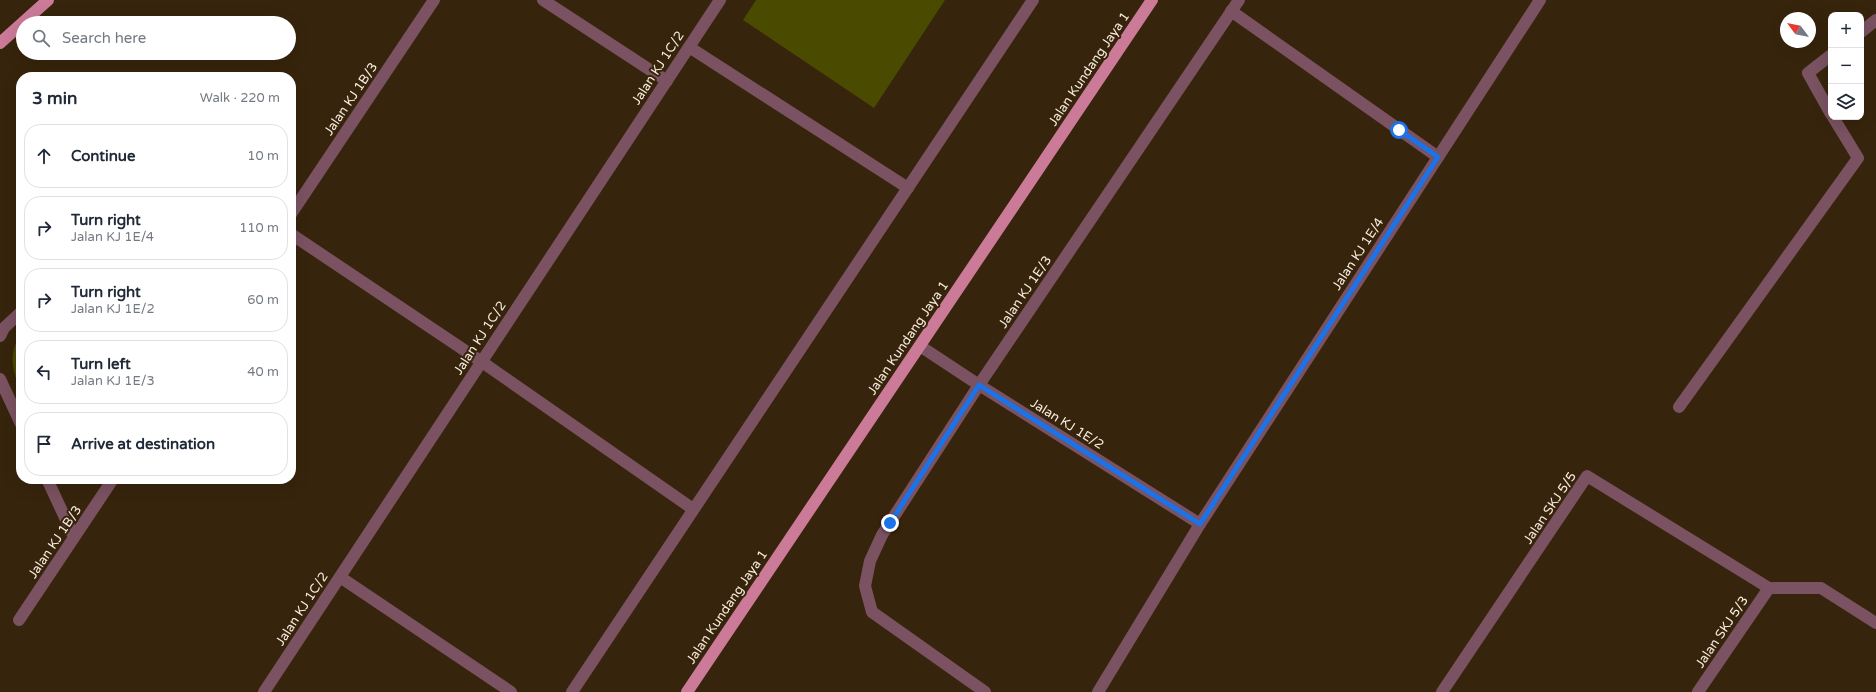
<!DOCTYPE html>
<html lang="en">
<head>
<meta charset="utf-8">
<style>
	:root { --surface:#fff; --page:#f2f2f3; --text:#1f2937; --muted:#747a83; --line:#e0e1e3 }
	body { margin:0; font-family:"Varela Round",sans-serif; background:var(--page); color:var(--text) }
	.controls { position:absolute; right:12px; top:12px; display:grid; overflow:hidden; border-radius:8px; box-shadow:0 4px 16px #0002 }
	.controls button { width:36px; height:36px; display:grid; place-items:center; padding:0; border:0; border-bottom:1px solid var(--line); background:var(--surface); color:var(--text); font:20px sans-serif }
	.compass { position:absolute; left:1780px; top:12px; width:36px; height:36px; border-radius:50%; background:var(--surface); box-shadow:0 4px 16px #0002; rotate:302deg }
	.stop { position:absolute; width:12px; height:12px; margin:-9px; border:3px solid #1a73e8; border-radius:50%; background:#fff }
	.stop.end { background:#1a73e8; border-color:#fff; box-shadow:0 1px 4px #0008 }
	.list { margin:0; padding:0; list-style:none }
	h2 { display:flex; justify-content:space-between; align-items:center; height:52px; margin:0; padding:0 16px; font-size:17px }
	h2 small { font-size:13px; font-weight:400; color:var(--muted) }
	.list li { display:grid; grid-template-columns:26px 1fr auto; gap:12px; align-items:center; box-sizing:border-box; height:64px; margin:0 8px 8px; padding:0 8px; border:1px solid var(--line); border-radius:16px }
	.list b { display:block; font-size:15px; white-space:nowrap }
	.list p { margin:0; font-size:13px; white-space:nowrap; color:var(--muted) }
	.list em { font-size:13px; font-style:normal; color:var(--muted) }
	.icon { flex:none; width:22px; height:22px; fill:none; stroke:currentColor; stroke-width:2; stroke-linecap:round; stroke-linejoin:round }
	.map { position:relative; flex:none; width:1876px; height:692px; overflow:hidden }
	.search { position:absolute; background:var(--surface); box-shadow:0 4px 16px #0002; left:16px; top:16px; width:280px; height:44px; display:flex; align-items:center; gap:10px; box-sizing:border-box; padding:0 14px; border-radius:22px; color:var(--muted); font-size:15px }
	.panel { position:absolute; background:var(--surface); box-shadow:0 4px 16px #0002; left:16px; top:72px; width:280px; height:412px; border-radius:16px }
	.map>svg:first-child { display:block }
	.green { fill:#4a4a00 }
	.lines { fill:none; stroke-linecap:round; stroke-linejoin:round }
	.minor { stroke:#7a5261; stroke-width:12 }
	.major { stroke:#cb7a98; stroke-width:12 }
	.route { stroke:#1a73e8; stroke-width:5 }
	.labels { text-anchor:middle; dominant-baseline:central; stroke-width:4; stroke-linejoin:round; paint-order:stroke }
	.street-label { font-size:13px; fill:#f8ebdd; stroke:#37240c }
</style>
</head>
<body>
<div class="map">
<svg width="1876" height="692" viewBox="0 0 1876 692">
	<rect width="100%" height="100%" fill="#37240c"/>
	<!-- green -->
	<g class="green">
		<polygon points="756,0 945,0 874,108 743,20"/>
		<path d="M21 334V391C12 372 8 352 21 334Z"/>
	</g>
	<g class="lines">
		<!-- minor -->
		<g class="minor">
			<polyline points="543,0 667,81"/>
			<polyline points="1231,11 1438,157"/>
			<polyline points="1861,32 1876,20"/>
			<polyline points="689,47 908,188"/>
			<polyline points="1831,55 1808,73 1831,114"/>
			<polyline points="291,214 434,0"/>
			<polyline points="291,234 482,362 693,509"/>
			<polyline points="0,336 4,328 21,312"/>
			<polyline points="920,346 979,385 1200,524"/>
			<polyline points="0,379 21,424"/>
			<polyline points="1679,407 1858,158 1833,117"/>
			<polyline points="47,479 74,537"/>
			<polyline points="340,577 511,692"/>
			<polyline points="1769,588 1821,588 1876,623"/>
			<polyline points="19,620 113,479"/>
			<polyline points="264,692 720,0"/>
			<polyline points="572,692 1033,0"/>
			<polyline points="985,692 872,612 865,586 870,561 882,535 979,385 1239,0"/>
			<polyline points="1098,692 1200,524 1540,0"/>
			<polyline points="1442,692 1587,476 1769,588"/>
			<polyline points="1698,692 1769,588"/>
		</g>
		<!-- major -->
		<g class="major">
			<polyline points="0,43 48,0"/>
			<polyline points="687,692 1152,0"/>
		</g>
	</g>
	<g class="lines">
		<!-- route -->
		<polyline class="route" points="890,523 979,385 1200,524 1438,157 1399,130"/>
	</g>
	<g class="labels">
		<!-- street labels -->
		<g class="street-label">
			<text transform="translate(658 68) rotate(-57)">Jalan KJ 1C/2</text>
			<text transform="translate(1089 69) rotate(-56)">Jalan Kundang Jaya 1</text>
			<text transform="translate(351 99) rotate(-56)">Jalan KJ 1B/3</text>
			<text transform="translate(1358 254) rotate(-57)">Jalan KJ 1E/4</text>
			<text transform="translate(1025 292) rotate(-56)">Jalan KJ 1E/3</text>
			<text transform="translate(480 338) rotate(-57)">Jalan KJ 1C/2</text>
			<text transform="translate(908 338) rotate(-56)">Jalan Kundang Jaya 1</text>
			<text transform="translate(1067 424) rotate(32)">Jalan KJ 1E/2</text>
			<text transform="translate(1550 508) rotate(-56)">Jalan SKJ 5/5</text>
			<text transform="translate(55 542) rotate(-56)">Jalan KJ 1B/3</text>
			<text transform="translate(727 607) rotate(-56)">Jalan Kundang Jaya 1</text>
			<text transform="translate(302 609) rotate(-57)">Jalan KJ 1C/2</text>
			<text transform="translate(1722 632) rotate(-56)">Jalan SKJ 5/3</text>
		</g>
	</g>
</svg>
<div class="controls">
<button>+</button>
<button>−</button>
<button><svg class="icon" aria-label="layers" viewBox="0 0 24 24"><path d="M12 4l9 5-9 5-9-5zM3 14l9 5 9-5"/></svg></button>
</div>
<svg class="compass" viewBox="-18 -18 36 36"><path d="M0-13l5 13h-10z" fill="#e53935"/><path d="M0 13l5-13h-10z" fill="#747a83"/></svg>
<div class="stop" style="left:1399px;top:130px"></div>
<div class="stop end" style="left:890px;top:523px"></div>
<div class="search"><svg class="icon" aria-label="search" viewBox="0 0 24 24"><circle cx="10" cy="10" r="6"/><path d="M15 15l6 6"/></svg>Search here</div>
<section class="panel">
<h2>3 min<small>Walk · 220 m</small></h2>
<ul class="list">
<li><svg class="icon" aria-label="ahead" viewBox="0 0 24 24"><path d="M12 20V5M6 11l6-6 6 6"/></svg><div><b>Continue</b></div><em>10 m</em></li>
<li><svg class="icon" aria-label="right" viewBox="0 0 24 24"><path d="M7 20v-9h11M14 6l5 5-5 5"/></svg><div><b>Turn right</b><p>Jalan KJ 1E/4</p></div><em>110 m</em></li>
<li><svg class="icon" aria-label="right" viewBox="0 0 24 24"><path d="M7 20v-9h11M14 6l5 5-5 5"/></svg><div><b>Turn right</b><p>Jalan KJ 1E/2</p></div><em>60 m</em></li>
<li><svg class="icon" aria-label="left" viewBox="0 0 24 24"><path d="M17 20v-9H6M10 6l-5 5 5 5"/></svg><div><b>Turn left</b><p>Jalan KJ 1E/3</p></div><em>40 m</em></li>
<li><svg class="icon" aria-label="arrive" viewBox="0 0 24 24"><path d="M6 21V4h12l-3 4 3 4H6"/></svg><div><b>Arrive at destination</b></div></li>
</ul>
</section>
</div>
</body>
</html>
